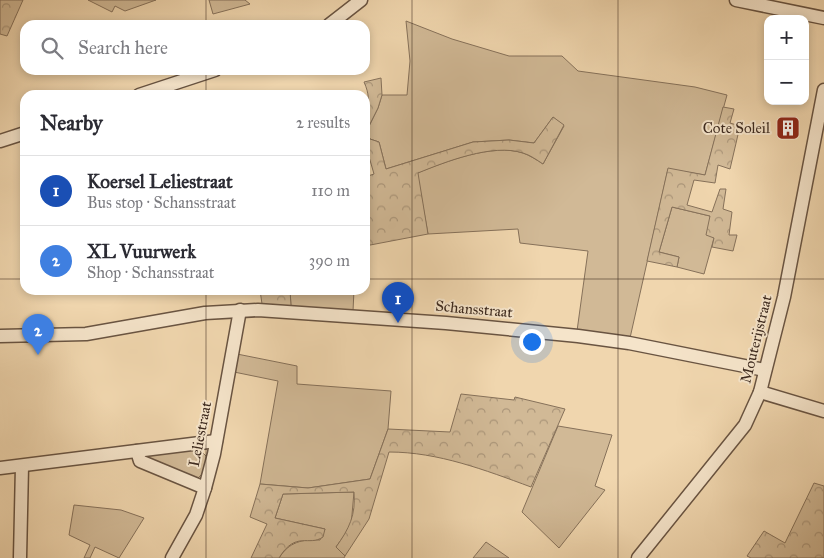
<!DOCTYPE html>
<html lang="en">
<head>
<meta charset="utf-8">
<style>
	:root { --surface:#fff; --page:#f2f2f3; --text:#2b2b33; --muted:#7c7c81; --line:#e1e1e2; --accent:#0f766e }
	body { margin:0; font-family:"IM FELL Great Primer",serif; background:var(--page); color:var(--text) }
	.controls { position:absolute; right:15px; top:15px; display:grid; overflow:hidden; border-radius:10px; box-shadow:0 2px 8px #0003 }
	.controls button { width:45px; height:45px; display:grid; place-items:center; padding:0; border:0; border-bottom:1px solid var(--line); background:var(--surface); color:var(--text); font:25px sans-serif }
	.you { position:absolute; left:531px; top:341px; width:18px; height:18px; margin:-12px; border:4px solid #fff; border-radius:50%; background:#1a73e8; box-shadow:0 0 0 8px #1a73e833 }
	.badge { display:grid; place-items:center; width:32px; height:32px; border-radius:50%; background:var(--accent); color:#fff; font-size:16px; font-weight:700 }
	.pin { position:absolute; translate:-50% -41px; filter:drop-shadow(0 1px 2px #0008) }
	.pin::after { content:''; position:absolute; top:26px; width:18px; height:15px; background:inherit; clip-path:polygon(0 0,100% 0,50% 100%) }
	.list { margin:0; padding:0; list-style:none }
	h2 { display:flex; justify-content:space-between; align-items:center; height:65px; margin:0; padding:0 20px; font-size:21px }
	h2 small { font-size:16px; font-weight:400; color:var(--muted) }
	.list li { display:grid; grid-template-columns:32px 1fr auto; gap:15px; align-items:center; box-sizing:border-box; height:70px; padding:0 20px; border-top:1px solid var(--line) }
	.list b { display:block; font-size:19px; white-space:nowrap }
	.list p { margin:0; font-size:16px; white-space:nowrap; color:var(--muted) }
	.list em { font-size:16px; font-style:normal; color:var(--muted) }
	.icon { flex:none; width:28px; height:28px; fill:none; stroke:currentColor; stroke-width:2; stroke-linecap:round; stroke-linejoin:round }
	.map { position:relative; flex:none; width:824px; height:558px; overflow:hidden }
	.search { position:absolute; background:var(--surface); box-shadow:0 2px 8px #0003; left:20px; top:20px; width:350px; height:55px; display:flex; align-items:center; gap:12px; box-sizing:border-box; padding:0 18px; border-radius:15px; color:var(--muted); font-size:19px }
	.panel { position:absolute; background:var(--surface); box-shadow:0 2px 8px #0003; left:20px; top:90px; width:350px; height:205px; border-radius:15px }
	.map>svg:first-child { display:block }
	.green { fill:#d1b996; stroke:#86715a }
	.forest { fill:url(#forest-crowns); stroke:#86715a }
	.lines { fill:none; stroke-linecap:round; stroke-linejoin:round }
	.minor-casing { stroke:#695442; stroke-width:15 }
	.minor { stroke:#f5e4ca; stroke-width:12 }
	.grid { fill:none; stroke:#3c291e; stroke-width:1; stroke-opacity:0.55 }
	.labels { text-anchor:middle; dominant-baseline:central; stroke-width:4; stroke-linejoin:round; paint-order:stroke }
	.poi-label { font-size:15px; fill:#3c291e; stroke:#f5e4ca; text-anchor:end }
	.street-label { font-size:15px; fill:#3c291e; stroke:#f5e4ca }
</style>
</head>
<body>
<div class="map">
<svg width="824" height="558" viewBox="0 0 824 558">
	<defs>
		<pattern id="forest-crowns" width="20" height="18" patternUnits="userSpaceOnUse" patternTransform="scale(1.25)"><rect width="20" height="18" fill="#d1b996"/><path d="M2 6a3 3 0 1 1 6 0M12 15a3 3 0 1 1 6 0" fill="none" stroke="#ab967a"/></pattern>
	</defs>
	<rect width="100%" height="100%" fill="#f0d6ae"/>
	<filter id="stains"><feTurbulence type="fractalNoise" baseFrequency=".004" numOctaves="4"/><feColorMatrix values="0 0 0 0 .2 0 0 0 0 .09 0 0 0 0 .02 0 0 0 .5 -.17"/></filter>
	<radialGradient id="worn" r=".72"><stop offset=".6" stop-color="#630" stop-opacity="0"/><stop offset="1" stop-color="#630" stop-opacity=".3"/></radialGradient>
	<!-- green -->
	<g class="green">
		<polygon points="88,0 156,0 125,11 115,6 112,12"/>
		<polygon points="209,0 245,0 250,4 213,14"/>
		<path d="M406 21 452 39 509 56H562L578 71 695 87 727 95 705 175 668 169 630 338 577 331 588 251 520 243 518 229 428 234 417 173C445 162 492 143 523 153 529 155 537 160 543 164L564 126 553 117 534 143 509 140 473 142 386 169 379 142 370 139 367 130 378 108 382 95H407L410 61Z"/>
		<polygon points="672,207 710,216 714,238 704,274 677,267 679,257 659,252"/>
		<polygon points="290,290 354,290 353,311 291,306"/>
		<polygon points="237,354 297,366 297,384 391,391 388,429 370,479 308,488 260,484 278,381 234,372"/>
		<polygon points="558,426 612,435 595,486 605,490 559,548 522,512"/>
		<polygon points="198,448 208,458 203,473 197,479 146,458 149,454"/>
		<path d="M354 492 351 526 336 547 345 556 344 558H279C289 542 302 539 320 540L325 529 275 518 283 494Z"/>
		<polygon points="74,505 121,510 144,518 119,558 95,547 90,558 84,558 90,545 69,535"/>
		<polygon points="486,542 509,558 473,558"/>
	</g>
	<!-- forest -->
	<g class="forest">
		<polygon points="0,0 23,0 7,36 0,34"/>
		<path d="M381 78 382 95 378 108 367 130C361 113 375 106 364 82Z"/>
		<polygon points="723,107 734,109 730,123 740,126 730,169 718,165 715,183 694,180 687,205 712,212 720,189 726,189 723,209 732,212 729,235 737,235 733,251 712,247 714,238 706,235 710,216 672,207 659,252 679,257 677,267 647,261 668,168 705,175"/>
		<path d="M553 117 564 125 543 164C537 160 530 155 523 153 493 143 445 162 418 173L428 234 365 246V177L374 174 365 143 370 139 379 142 386 169 473 142 509 140 534 143Z"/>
		<polygon points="260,290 290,290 291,306 262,304"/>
		<path d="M461 394 514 400 515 397 565 409 531 487C485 470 438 452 389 452L369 519 345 556 336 547C349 529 356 515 354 492L283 494 275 518 325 529 323 537C309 547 296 530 279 558H251L267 524 250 517 260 484 308 488 370 479 388 429 450 432Z"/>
		<polygon points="814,483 824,486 824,558 751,558 747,556 764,531 785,543"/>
	</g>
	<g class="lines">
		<!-- minor casing -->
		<g class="minor-casing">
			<g id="minor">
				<polyline points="736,0 824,18"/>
				<polyline points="329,25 361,0"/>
				<polyline points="139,95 215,70"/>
				<polyline points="0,141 25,133"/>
				<polyline points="0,336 86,334 205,313 258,310 446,323 578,336 629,343 765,370"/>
				<polyline points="760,392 824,411"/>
				<polyline points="137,451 140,461 205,488"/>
				<polyline points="0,468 216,441"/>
				<polyline points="20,558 22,466"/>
				<polyline points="172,558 196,515 205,488 214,454 240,310"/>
				<polyline points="638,558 745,425 760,392 784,297 824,90"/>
			</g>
		</g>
		<!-- minor -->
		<use href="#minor" class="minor"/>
	</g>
	<!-- grid -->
	<path class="grid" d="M206 0V25M412 0V558M618 0V558M206 70V95M0 279H25M365 279H824M206 290V558"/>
	<!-- icons -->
	<defs>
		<g id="building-square" transform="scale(1.25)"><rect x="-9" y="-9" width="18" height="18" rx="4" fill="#8f2418" stroke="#f5e4ca"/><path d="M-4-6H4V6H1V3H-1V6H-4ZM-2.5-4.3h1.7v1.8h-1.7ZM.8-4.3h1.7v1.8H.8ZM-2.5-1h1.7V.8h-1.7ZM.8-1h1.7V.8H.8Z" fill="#fff"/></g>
	</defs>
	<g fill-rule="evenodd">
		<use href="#building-square" x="788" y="128"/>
	</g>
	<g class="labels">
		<!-- poi labels -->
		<g class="poi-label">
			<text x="770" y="128">Cote Soleil</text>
		</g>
		<!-- street labels -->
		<g class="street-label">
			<text transform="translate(474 309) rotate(5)">Schansstraat</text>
			<text transform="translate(756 339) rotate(-76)">Mouterijstraat</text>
			<text transform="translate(200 434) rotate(-79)">Leliestraat</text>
		</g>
	</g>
	<rect width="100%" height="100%" filter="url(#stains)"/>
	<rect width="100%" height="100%" fill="url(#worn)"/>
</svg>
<div class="controls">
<button>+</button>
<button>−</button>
</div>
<div class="you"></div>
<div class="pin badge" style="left:398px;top:323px;background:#1a4fb4">1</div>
<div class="pin badge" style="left:38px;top:355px;background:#3f7fe0">2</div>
<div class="search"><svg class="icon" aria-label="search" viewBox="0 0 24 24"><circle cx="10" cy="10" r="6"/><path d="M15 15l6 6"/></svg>Search here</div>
<section class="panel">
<h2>Nearby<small>2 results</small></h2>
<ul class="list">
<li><span class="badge" style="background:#1a4fb4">1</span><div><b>Koersel Leliestraat</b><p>Bus stop · Schansstraat</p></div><em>110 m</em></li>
<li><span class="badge" style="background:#3f7fe0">2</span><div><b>XL Vuurwerk</b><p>Shop · Schansstraat</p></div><em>390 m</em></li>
</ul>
</section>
</div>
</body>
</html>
